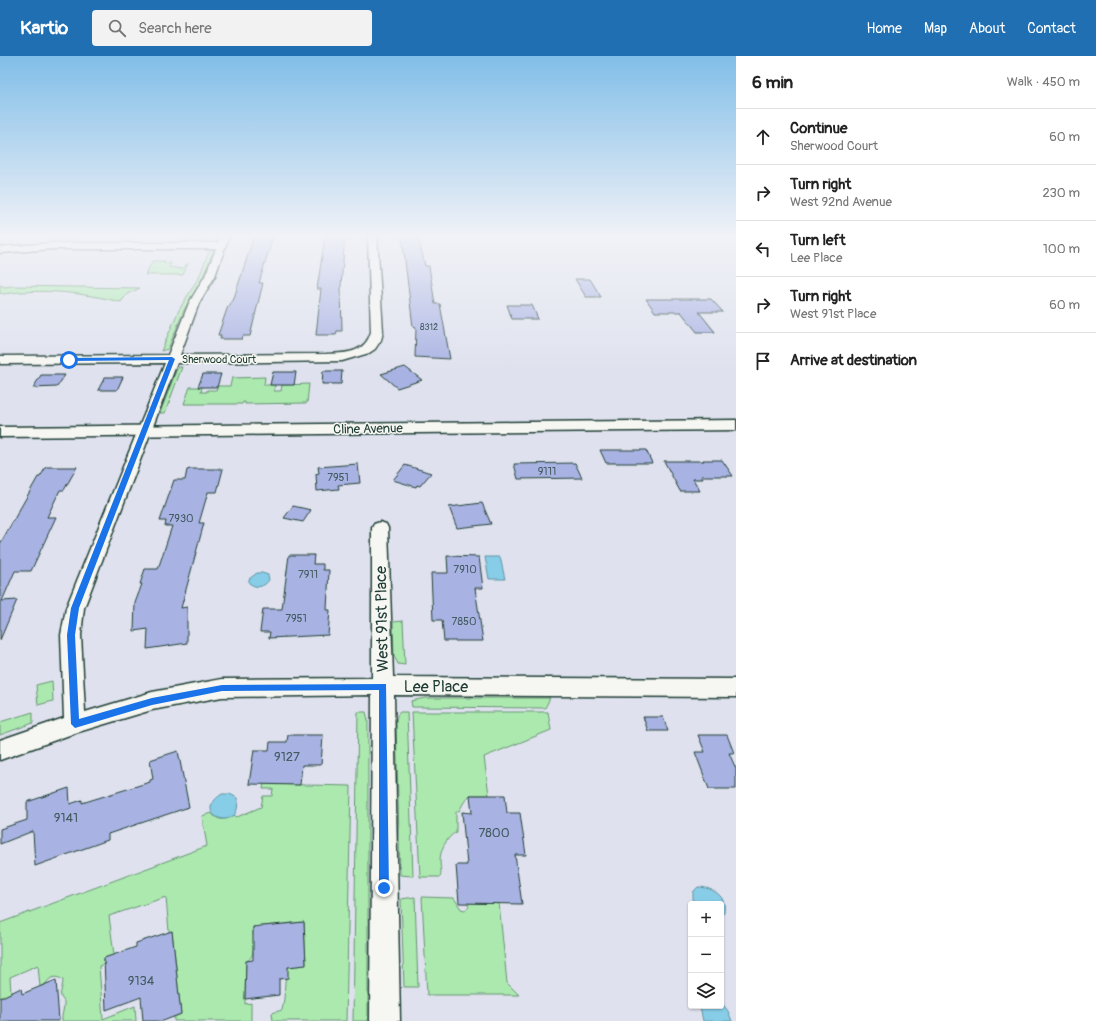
<!DOCTYPE html>
<html lang="en">
<head>
<meta charset="utf-8">
<style>
	:root { --surface:#fff; --page:#f2f2f2; --text:#222; --muted:#767676; --line:#e0e0e0; --accent:#1f6fb2 }
	body { margin:0; font-family:Pangolin,sans-serif; background:var(--page); color:var(--text) }
	.controls { position:absolute; right:12px; bottom:12px; display:grid; overflow:hidden; border-radius:4px; box-shadow:0 1px 3px #0004 }
	.controls button { width:36px; height:36px; display:grid; place-items:center; padding:0; border:0; border-bottom:1px solid var(--line); background:var(--surface); color:var(--text); font:20px sans-serif }
	.stop { position:absolute; width:12px; height:12px; margin:-9px; border:3px solid #1a73e8; border-radius:50%; background:#fff }
	.stop.end { background:#1a73e8; border-color:#fff; box-shadow:0 1px 4px #0008 }
	.list { margin:0; padding:0; list-style:none }
	h2 { display:flex; justify-content:space-between; align-items:center; height:52px; margin:0; padding:0 16px; font-size:17px }
	h2 small { font-size:13px; font-weight:400; color:var(--muted) }
	.list li { display:grid; grid-template-columns:26px 1fr auto; gap:12px; align-items:center; box-sizing:border-box; height:56px; padding:0 16px; border-top:1px solid var(--line) }
	.list b { display:block; font-size:15px; white-space:nowrap }
	.list p { margin:0; font-size:13px; white-space:nowrap; color:var(--muted) }
	.list em { font-size:13px; font-style:normal; color:var(--muted) }
	.icon { flex:none; width:22px; height:22px; fill:none; stroke:currentColor; stroke-width:2; stroke-linecap:round; stroke-linejoin:round }
	.map { position:relative; flex:none; width:736px; height:965px; overflow:hidden }
	header { display:flex; align-items:center; gap:24px; box-sizing:border-box; height:56px; padding:0 20px; background:var(--accent); color:#fff }
	header strong { font-size:19px }
	nav { display:flex; gap:22px; margin-inline-start:auto; font-size:14px }
	.search { width:280px; height:36px; background:var(--page); display:flex; align-items:center; gap:10px; box-sizing:border-box; padding:0 14px; border-radius:4px; color:var(--muted); font-size:15px }
	main { display:flex }
	aside { flex:1; background:var(--surface) }
	.map>svg:first-child { display:block }
	.green { fill:#ace9af; stroke:#669372 }
	.water { fill:#87cde8; stroke:#5d93a0 }
	.building { fill:#a9b3e3; stroke:#1f3d34 }
	.lines { fill:none; stroke-linecap:round; stroke-linejoin:round }
	.minor-casing { stroke:#1f3d34; stroke-width:3 }
	.tertiary-casing { stroke:#1f3d34; stroke-width:3 }
	.minor { fill:#f6f6f2; fill-rule:evenodd }
	.tertiary { fill:#f6f6f2; fill-rule:evenodd }
	.route { fill:#1a73e8 }
	.labels { text-anchor:middle; dominant-baseline:central; stroke-width:3; stroke-linejoin:round; paint-order:stroke }
	.far-number-label { font-size:9px; fill:#425a60 }
	.far-street-label { font-size:11px; fill:#1f3d34; stroke:#f6f6f2 }
	.number-label { font-size:11px; fill:#425a60 }
	.street-label { font-size:13px; fill:#1f3d34; stroke:#f6f6f2 }
	.near-number-label { font-size:13px; fill:#425a60 }
	.near-street-label { font-size:16px; fill:#1f3d34; stroke:#f6f6f2 }
</style>
</head>
<body>
<header>
<strong>Kartio</strong>
<div class="search"><svg class="icon" aria-label="search" viewBox="0 0 24 24"><circle cx="10" cy="10" r="6"/><path d="M15 15l6 6"/></svg>Search here</div>
<nav><a>Home</a><a>Map</a><a>About</a><a>Contact</a></nav>
</header>
<main>
<div class="map">
<svg width="736" height="965" viewBox="0 0 736 965">
	<rect width="100%" height="100%" fill="#dfe2ee"/>
	<filter id="ink" filterUnits="userSpaceOnUse"><feTurbulence type="fractalNoise" baseFrequency=".025" numOctaves="2"/><feDisplacementMap in="SourceGraphic" scale="8" xChannelSelector="R" yChannelSelector="G"/><feConvolveMatrix kernelMatrix="1 2 1 2 8 2 1 2 1" color-interpolation-filters="sRGB"/></filter>
	<g filter="url(#ink)">
		<!-- green -->
		<g class="green">
			<polygon points="210,193 213,196 202,223 184,254 168,293 161,295 179,254 199,221"/>
			<polygon points="153,205 165,205 164,207 171,207 169,211 182,213 188,207 183,219 145,219"/>
			<path d="M0 229 5 231 11 230 140 232 127 238 121 246C83 237 43 232 4 238L0 237Z"/>
			<polygon points="179,311 182,311 165,357 160,357 176,315"/>
			<polygon points="265,321 264,329 275,329 274,335 281,335 282,329 309,328 307,347 245,348 245,346 243,346 242,348 184,348 190,331 202,331 201,336 207,336 207,334 216,334 218,330 230,330 232,322"/>
			<polygon points="403,565 405,609 398,608 394,600 393,566"/>
			<polygon points="52,625 53,645 38,649 36,629"/>
			<polygon points="425,642 550,642 545,652 412,651 411,645"/>
			<polygon points="33,656 33,667 0,679 0,666"/>
			<polygon points="358,656 366,656 368,664 368,965 353,965"/>
			<polygon points="400,656 407,656 413,820 400,819 396,665 398,658"/>
			<path d="M412 656H548L551 674 484 701 489 739H470L464 746 459 755 456 756V776C446 782 440 794 440 805 440 811 442 816 440 821H420Z"/>
			<path d="M264 728 351 730 346 965H273L272 957 282 954C286 940 283 925 288 911L306 908 304 866 253 871C253 881 257 902 246 905L245 943V948L251 947V965H174V961L181 958 172 875 169 876 166 841 109 860 114 899 104 902V908L99 910 103 963 135 950 136 965H62C61 958 65 953 64 945 57 939 63 933 63 924 56 919 49 921 46 928L40 931 38 909 10 921 11 937 0 942V867L207 790 202 760 211 757C220 766 224 764 234 759L237 761 261 751 263 740H272L273 733H263Z"/>
			<polygon points="415,841 418,931 404,931 401,843"/>
			<polygon points="422,841 454,842 461,853 465,854 468,852 469,847 499,847 507,927 519,939 427,939"/>
		</g>
		<!-- water -->
		<g class="water">
			<polygon points="485,501 500,501 505,523 489,523"/>
			<path d="M257 517H262L268 519 269 524C264 531 257 533 249 527V523Z"/>
			<path d="M222 738H230L237 742C244 779 188 760 222 738Z"/>
			<path d="M698 831C708 831 721 836 724 847 725 850 724 854 724 857L721 859V848H694L693 845V836Z"/>
			<polygon points="721,946 728,955 732,965 703,965 700,950 721,950"/>
		</g>
		<!-- building -->
		<g class="building">
			<polygon points="254,180 273,180 259,227 263,227 250,280 243,280 242,283 220,283 221,279 218,279 228,250 230,250 231,245 233,245"/>
			<polygon points="325,180 345,180 341,230 342,275 337,275 336,279 316,279 321,233 317,233"/>
			<polygon points="402,180 418,180 425,210 429,210 435,248 440,248 450,303 415,301 416,272 413,271"/>
			<polygon points="575,223 590,223 601,241 586,241"/>
			<polygon points="646,243 711,243 723,256 699,256 715,276 697,276 681,256 655,256"/>
			<polygon points="507,249 532,249 538,263 512,263"/>
			<polygon points="405,311 422,324 397,332 381,318"/>
			<polygon points="323,315 342,315 341,328 322,328"/>
			<polygon points="273,316 296,316 294,329 270,329"/>
			<polygon points="203,318 221,318 217,331 198,331"/>
			<polygon points="41,319 65,319 57,331 33,332"/>
			<polygon points="105,321 123,321 117,334 98,334"/>
			<polygon points="600,394 646,394 652,407 606,407"/>
			<polygon points="703,404 722,404 733,420 701,420 703,423 693,423 700,435 680,435 664,405 704,405"/>
			<polygon points="575,407 582,422 518,423 514,408"/>
			<polygon points="358,408 360,427 338,429 339,433 317,435 316,418 319,417 318,411"/>
			<polygon points="405,409 431,417 420,430 417,429 416,431 393,424"/>
			<polygon points="46,411 77,411 64,434 60,434 47,461 56,461 31,515 15,515 2,545 17,544 0,584 0,488 38,421 40,421"/>
			<polygon points="190,413 223,413 217,436 208,436 199,467 204,467 181,552 187,551 187,587 147,593 148,573 134,575 135,547 142,528 140,528 145,513 158,513 172,470 165,470 166,465 160,465 174,424 185,424 187,414"/>
			<polygon points="482,447 491,468 457,472 449,451"/>
			<polygon points="293,450 311,454 303,466 284,462"/>
			<polygon points="289,499 314,499 313,508 323,508 323,514 329,514 327,554 330,554 328,579 269,582 270,576 260,576 263,553 282,553"/>
			<polygon points="447,500 479,501 483,532 475,532 483,585 444,585 442,564 433,564 431,517 448,517"/>
			<polygon points="643,661 663,661 668,675 648,675"/>
			<polygon points="288,679 323,679 321,709 302,709 300,729 249,728 254,694 269,694 270,686 287,686"/>
			<polygon points="698,679 727,679 734,697 729,697 736,713 736,733 709,733 695,696 705,696"/>
			<polygon points="178,695 189,751 108,778 108,784 35,810 33,775 0,788 0,773 27,764 27,746 69,732 70,748 82,744 82,747 150,726 150,724 153,723 150,704"/>
			<polygon points="470,739 505,739 507,757 520,757 526,799 515,799 522,848 459,847 456,809 467,809 462,756 472,757"/>
			<polygon points="304,866 306,909 288,911 288,922 279,923 279,939 245,943 246,905 253,904 253,871"/>
			<polygon points="172,875 181,958 163,965 143,965 141,941 106,954 104,902 136,891 136,887"/>
			<polygon points="56,924 59,965 0,965 0,942 21,932 22,938"/>
		</g>
		<g class="lines">
			<!-- minor casing -->
			<g class="minor-casing">
				<path id="minor" d="M220 180H229L215 220 199 247 180 299 326 298C345 297 365 298 371 276L368 180H377L383 276 381 284 375 293 369 297 342 305 177 307 84 552 81 579 85 656 152 636 222 623 372 622V472L374 468 380 466 386 468 388 472 393 621 736 623V641L394 639 400 965H370L372 639 222 641 152 654 75 677 0 704V684L64 662 61 579 66 552 165 307 0 308V300L168 299 189 247 205 220 216 193H53L0 197V191L53 187H218Z"/>
			</g>
			<!-- tertiary casing -->
			<g class="tertiary-casing">
				<polygon id="tertiary" points="736,364 736,374 0,381 0,371"/>
			</g>
			<!-- minor -->
			<use href="#minor" class="minor"/>
			<!-- tertiary -->
			<use href="#tertiary" class="tertiary"/>
		</g>
	</g>
	<!-- sky -->
	<linearGradient id="sky" x2="0" y2="1"><stop stop-color="#81bee8"/><stop offset="0.57" stop-color="#f1f2f7"/><stop offset="1" stop-color="#f1f2f7" stop-opacity="0"/></linearGradient>
	<rect width="736" height="316" fill="url(#sky)"/>
	<!-- route -->
	<polygon class="route" points="172,301 175,303 79,552 75,579 79,663 152,642 222,629 386,628 389,832 388,835 384,837 381,835 379,832 379,634 222,635 152,649 75,672 71,668 67,579 71,552 169,304 69,305 66,304 69,302"/>
	<g class="labels">
		<!-- far-number labels -->
		<g class="far-number-label">
			<text x="429" y="271">8312</text>
		</g>
		<!-- far-street labels -->
		<g class="far-street-label">
			<text x="219" y="303">Sherwood Court</text>
		</g>
		<!-- number labels -->
		<g class="number-label">
			<text x="547" y="415">9111</text>
			<text x="338" y="421">7951</text>
			<text x="181" y="462">7930</text>
			<text x="465" y="513">7910</text>
			<text x="308" y="518">7911</text>
			<text x="296" y="562">7951</text>
			<text x="464" y="565">7850</text>
		</g>
		<!-- street labels -->
		<g class="street-label">
			<text transform="translate(368 373) rotate(-1)">Cline Avenue</text>
		</g>
		<!-- near-number labels -->
		<g class="near-number-label">
			<text x="287" y="701">9127</text>
			<text x="66" y="762">9141</text>
			<text x="494" y="777">7800</text>
			<text x="141" y="925">9134</text>
		</g>
		<!-- near-street labels -->
		<g class="near-street-label">
			<text transform="translate(382 563) rotate(-91)">West 91st Place</text>
			<text x="436" y="631">Lee Place</text>
		</g>
	</g>
</svg>
<div class="controls">
<button>+</button>
<button>−</button>
<button><svg class="icon" aria-label="layers" viewBox="0 0 24 24"><path d="M12 4l9 5-9 5-9-5zM3 14l9 5 9-5"/></svg></button>
</div>
<div class="stop" style="left:69px;top:304px"></div>
<div class="stop end" style="left:384px;top:832px"></div>
</div>
<aside>
<h2>6 min<small>Walk · 450 m</small></h2>
<ul class="list">
<li><svg class="icon" aria-label="ahead" viewBox="0 0 24 24"><path d="M12 20V5M6 11l6-6 6 6"/></svg><div><b>Continue</b><p>Sherwood Court</p></div><em>60 m</em></li>
<li><svg class="icon" aria-label="right" viewBox="0 0 24 24"><path d="M7 20v-9h11M14 6l5 5-5 5"/></svg><div><b>Turn right</b><p>West 92nd Avenue</p></div><em>230 m</em></li>
<li><svg class="icon" aria-label="left" viewBox="0 0 24 24"><path d="M17 20v-9H6M10 6l-5 5 5 5"/></svg><div><b>Turn left</b><p>Lee Place</p></div><em>100 m</em></li>
<li><svg class="icon" aria-label="right" viewBox="0 0 24 24"><path d="M7 20v-9h11M14 6l5 5-5 5"/></svg><div><b>Turn right</b><p>West 91st Place</p></div><em>60 m</em></li>
<li><svg class="icon" aria-label="arrive" viewBox="0 0 24 24"><path d="M6 21V4h12l-3 4 3 4H6"/></svg><div><b>Arrive at destination</b></div></li>
</ul>
</aside>
</main>
</body>
</html>
